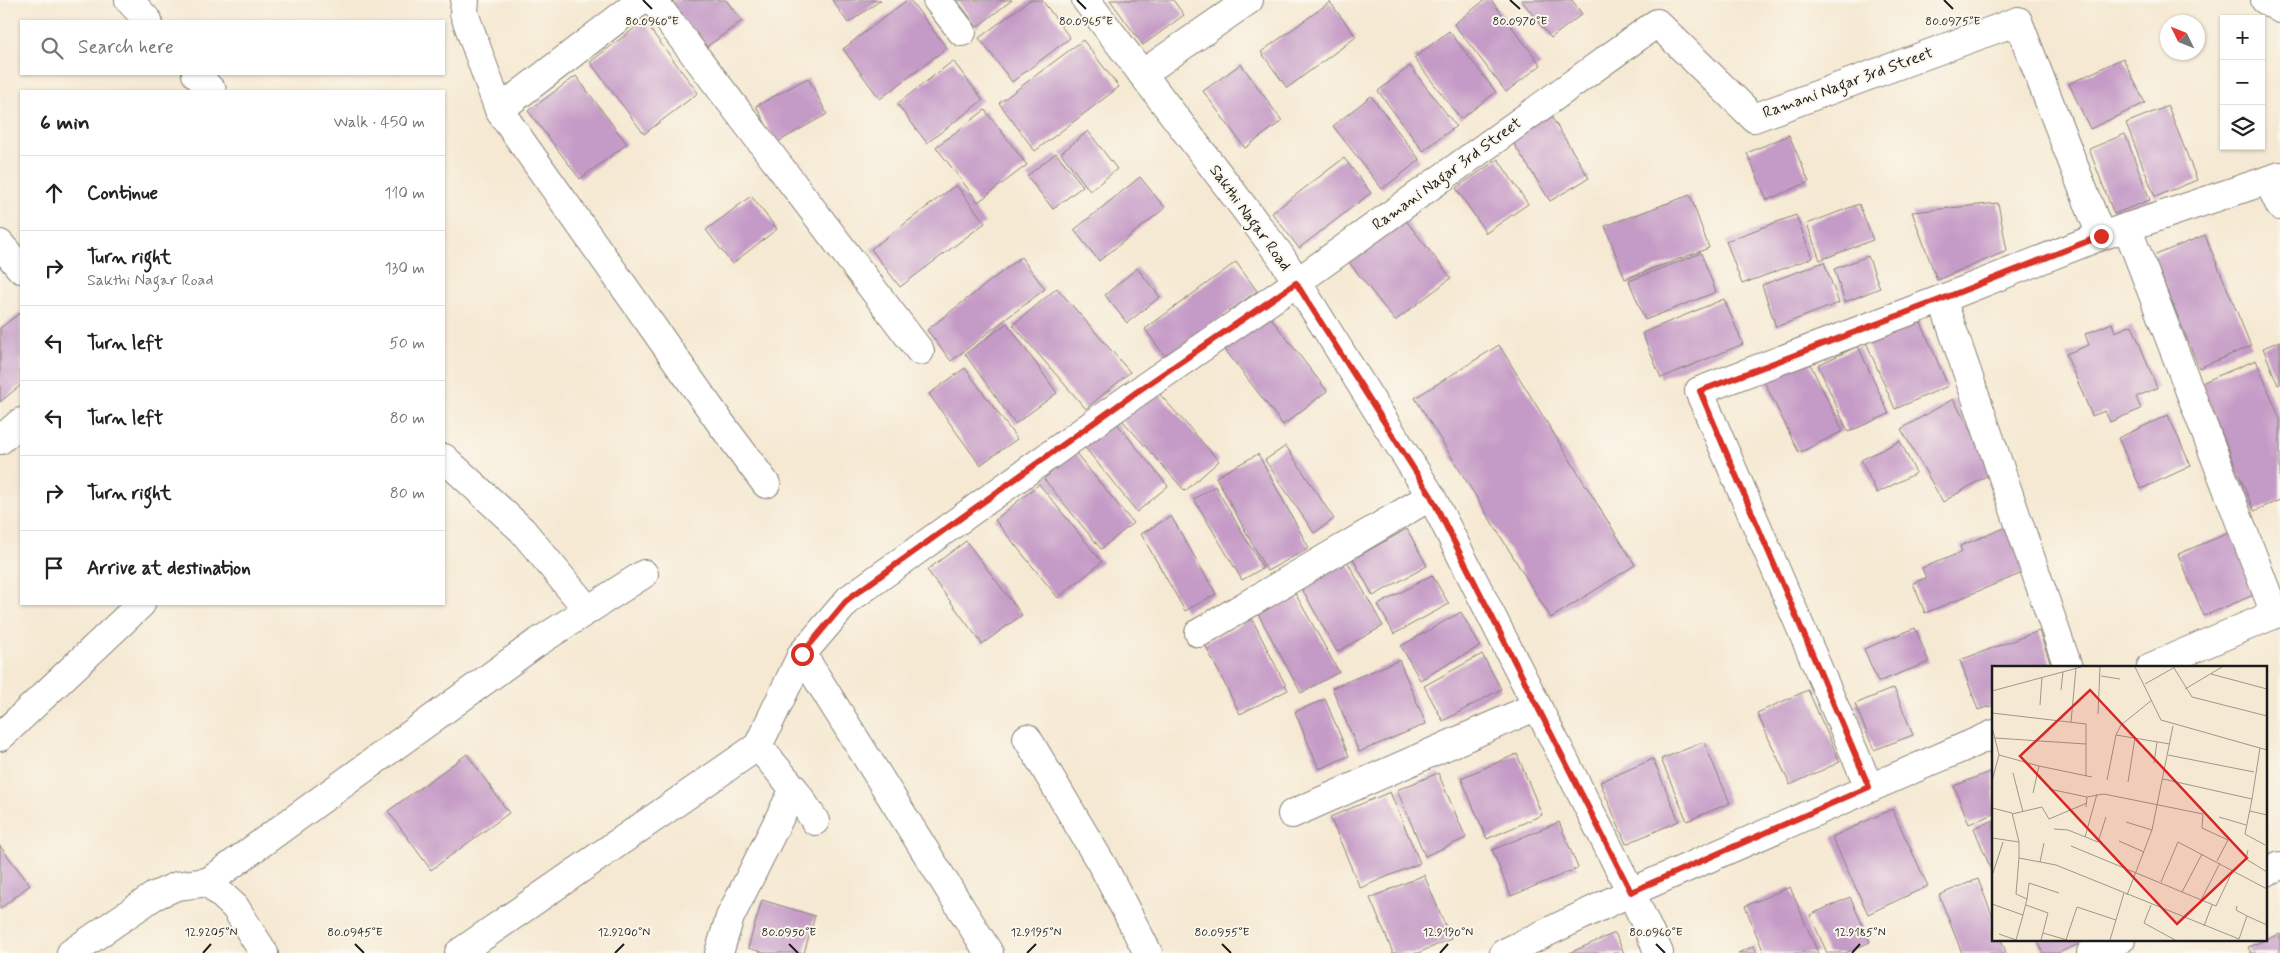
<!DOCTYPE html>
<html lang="en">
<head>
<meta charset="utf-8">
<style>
	:root { --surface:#fff; --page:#f2f2f2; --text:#222; --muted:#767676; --line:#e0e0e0 }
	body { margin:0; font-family:Mynerve,sans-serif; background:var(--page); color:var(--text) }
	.controls { position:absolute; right:15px; top:15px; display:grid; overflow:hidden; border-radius:0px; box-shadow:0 1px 4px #0004 }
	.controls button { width:45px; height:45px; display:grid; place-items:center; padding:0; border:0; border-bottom:1px solid var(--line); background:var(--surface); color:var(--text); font:25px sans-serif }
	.compass { position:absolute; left:2160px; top:15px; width:45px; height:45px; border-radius:50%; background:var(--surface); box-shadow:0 1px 4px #0004; rotate:313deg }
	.stop { position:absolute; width:15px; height:15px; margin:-11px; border:4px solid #d93025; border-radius:50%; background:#fff }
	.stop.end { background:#d93025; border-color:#fff; box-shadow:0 1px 5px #0008 }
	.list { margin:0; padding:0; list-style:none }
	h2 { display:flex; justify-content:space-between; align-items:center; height:65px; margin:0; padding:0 20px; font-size:21px }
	h2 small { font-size:16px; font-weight:400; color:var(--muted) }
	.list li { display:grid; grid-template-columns:32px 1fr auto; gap:15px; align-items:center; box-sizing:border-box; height:75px; padding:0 20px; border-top:1px solid var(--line) }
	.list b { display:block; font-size:19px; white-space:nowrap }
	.list p { margin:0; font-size:16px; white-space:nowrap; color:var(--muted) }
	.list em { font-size:16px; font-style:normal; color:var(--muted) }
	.icon { flex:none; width:28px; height:28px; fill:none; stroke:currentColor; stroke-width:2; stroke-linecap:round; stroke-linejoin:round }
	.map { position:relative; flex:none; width:2280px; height:953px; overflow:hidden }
	.search { position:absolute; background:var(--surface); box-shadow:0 1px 4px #0004; left:20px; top:20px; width:425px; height:55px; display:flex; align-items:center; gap:12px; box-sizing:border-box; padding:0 18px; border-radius:0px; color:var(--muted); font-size:19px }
	.panel { position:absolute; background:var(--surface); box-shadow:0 1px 4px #0004; left:20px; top:90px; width:425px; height:515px; border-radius:0px }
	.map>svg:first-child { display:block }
	.building { fill:#c49ac6 }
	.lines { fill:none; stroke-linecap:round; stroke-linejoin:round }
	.minor-casing { stroke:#888278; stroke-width:30 }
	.minor { stroke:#fff; stroke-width:28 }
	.route { stroke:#d93025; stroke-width:6 }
	.ticks { fill:none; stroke:#1c1c1c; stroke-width:2 }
	.labels { text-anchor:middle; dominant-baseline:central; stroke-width:4; stroke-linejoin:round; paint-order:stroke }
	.street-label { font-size:16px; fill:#1c1c1c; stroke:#fbf7ec }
	.inset-road { fill:none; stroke:#9e978a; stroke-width:1 }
	.view { fill:#d62828; fill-opacity:0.15; stroke:#d62828; stroke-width:2.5 }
	.inset-edge { fill:none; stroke:#1c1c1c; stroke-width:2.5 }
	.ticks-label { font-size:12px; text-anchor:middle; fill:#1c1c1c; stroke:#fbf7ec; stroke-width:4; stroke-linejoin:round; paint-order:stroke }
</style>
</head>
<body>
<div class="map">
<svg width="2280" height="953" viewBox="0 0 2280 953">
	<rect width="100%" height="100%" fill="#fbf7ec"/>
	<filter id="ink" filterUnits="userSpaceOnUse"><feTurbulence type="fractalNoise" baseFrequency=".02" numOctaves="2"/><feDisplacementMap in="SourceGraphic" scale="10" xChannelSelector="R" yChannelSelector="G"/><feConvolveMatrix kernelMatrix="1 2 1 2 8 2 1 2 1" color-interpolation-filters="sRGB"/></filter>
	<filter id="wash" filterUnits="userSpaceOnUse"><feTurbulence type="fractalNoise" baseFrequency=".0096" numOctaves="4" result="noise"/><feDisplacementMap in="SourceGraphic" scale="20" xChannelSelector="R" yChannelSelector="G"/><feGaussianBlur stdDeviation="1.12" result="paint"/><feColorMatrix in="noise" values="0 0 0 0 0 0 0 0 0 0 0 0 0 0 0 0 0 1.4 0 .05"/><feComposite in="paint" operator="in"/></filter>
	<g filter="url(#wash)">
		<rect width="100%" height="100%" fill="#f5e9d3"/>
		<g id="blocks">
			<!-- building -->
			<g class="building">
				<polygon points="675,0 726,0 742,21 701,51 667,6"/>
				<polygon points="832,0 881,0 848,23"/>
				<polygon points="907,0 910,0 947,48 880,99 843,49"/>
				<polygon points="957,0 1012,0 977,27"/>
				<polygon points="1030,0 1042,0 1070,38 1012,82 979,38"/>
				<polygon points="1110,0 1173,0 1184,15 1143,45"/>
				<polygon points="1485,0 1491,0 1541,65 1506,92 1454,24"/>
				<polygon points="1521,0 1572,0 1582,14 1551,38"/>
				<polygon points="1330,2 1356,37 1287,88 1261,52"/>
				<polygon points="644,21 698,93 644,134 590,62"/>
				<polygon points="1449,31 1496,92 1461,119 1414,58"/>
				<polygon points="1083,40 1119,87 1035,151 999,103"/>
				<polygon points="2123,58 2145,103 2090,129 2069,84"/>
				<polygon points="953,61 983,100 927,143 897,104"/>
				<polygon points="1241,64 1282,121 1245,148 1203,91"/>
				<polygon points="1410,66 1456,126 1423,151 1378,91"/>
				<polygon points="576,76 627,144 580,179 528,111"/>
				<polygon points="808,78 827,114 776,143 756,106"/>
				<polygon points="1371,96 1420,160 1382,189 1333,126"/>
				<polygon points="2168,106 2197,180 2155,197 2126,123"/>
				<polygon points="985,110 1027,165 978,202 936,147"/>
				<polygon points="1548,111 1589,178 1550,201 1509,136"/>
				<polygon points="1088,131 1117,169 1090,191 1061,153"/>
				<polygon points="2125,134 2150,200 2114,214 2089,149"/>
				<polygon points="1789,135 1809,182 1767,200 1747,153"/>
				<polygon points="1056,153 1083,186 1053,209 1027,176"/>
				<polygon points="1344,158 1371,193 1299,248 1272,213"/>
				<polygon points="1498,159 1528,204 1486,233 1456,188"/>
				<polygon points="1140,177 1165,208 1099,261 1074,230"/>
				<polygon points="956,185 985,223 900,287 871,249"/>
				<polygon points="1690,195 1709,248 1625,279 1605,226"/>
				<polygon points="751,196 777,229 732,264 706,230"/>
				<polygon points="1998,203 2007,251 1937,280 1912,212"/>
				<polygon points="1859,204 1873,240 1820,260 1807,224"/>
				<polygon points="1796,215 1812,258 1742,284 1726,241"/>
				<polygon points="1404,218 1451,278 1395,321 1348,261"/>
				<polygon points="2205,235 2251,346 2199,368 2153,256"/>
				<polygon points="1701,253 1716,292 1645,320 1629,281"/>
				<polygon points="1868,256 1880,288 1845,302 1834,269"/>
				<polygon points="1021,257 1045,289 951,361 927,330"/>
				<polygon points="1236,262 1257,291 1166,358 1145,329"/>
				<polygon points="1824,262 1839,303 1776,327 1762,285"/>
				<polygon points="1137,268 1160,297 1127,323 1105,295"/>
				<polygon points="1057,288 1130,372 1086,409 1013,325"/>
				<polygon points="1724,299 1743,344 1661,378 1642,333"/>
				<polygon points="20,313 21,385 0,402 0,328"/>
				<polygon points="1267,313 1327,391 1283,425 1223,347"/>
				<polygon points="1918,316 1948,386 1895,409 1865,340"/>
				<polygon points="1007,323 1057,393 1015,424 965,354"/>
				<polygon points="2112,323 2115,332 2132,325 2157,388 2136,397 2141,409 2110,422 2105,411 2092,416 2066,354 2089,345 2085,334"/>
				<polygon points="2280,341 2280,384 2278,385 2263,348"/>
				<polygon points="1499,345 1635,565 1551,618 1415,398"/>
				<polygon points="1858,346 1889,414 1848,432 1818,365"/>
				<polygon points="1808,360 1843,431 1799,453 1764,381"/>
				<polygon points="2256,360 2280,419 2280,500 2254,511 2201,383"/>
				<polygon points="965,368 1017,439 980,465 929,394"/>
				<polygon points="1156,390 1219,461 1185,491 1122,420"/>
				<polygon points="1953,399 1995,471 1943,502 1901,429"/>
				<polygon points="2168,415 2191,466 2141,489 2118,438"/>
				<polygon points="1114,420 1168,486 1137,512 1083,445"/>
				<polygon points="1900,441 1916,473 1877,493 1861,460"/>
				<polygon points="1286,446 1334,519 1314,533 1265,460"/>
				<polygon points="1075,452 1133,523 1101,549 1044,479"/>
				<polygon points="1258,454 1309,548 1267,571 1216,477"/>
				<polygon points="1039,484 1102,562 1058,598 995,520"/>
				<polygon points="1215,486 1263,568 1242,580 1194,499"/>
				<polygon points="1171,516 1216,594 1185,611 1141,534"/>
				<polygon points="2007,527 2025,572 1925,613 1913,583 1926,578 1922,568 1962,552 1960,546"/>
				<polygon points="1407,529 1427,566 1373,596 1353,559"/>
				<polygon points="2231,532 2256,594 2204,616 2178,554"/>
				<polygon points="966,541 1022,615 982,644 927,570"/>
				<polygon points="1347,561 1383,626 1337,652 1301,587"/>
				<polygon points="1432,575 1449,604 1394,634 1378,605"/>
				<polygon points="1295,593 1339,672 1301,693 1258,614"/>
				<polygon points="1461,612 1480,646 1420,680 1401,646"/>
				<polygon points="1252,619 1288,690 1240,714 1204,643"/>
				<polygon points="1915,628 1929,662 1878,682 1864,649"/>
				<polygon points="2039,631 2052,667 1994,667 1994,705 1978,710 1960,660"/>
				<polygon points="1482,654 1501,689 1443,721 1424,686"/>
				<polygon points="1399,660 1426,724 1359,752 1332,688"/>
				<polygon points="1894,688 1913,735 1874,750 1855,704"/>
				<polygon points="1808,690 1840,762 1790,785 1757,713"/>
				<polygon points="1325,699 1349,756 1319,769 1295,712"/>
				<polygon points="1704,742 1730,803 1687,821 1661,759"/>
				<polygon points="467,754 509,813 431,870 388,811"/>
				<polygon points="1517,754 1542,815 1487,839 1461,778"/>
				<polygon points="1653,759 1679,821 1626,844 1600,782"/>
				<polygon points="1994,770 1994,814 1969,824 1954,786"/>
				<polygon points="1438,773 1466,838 1425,856 1397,790"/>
				<polygon points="1390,792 1420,863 1360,888 1330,817"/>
				<polygon points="1892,809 1928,886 1868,914 1832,837"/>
				<polygon points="1994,820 1994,866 1990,867 1974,828"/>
				<polygon points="1559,822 1578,868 1511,896 1492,850"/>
				<polygon points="0,846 30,885 0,909"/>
				<polygon points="1424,875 1451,939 1418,953 1393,953 1370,898"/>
				<polygon points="1978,879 1994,920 1994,939 2001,939 2006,953 1962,953 1939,895"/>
				<polygon points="1790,887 1818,953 1764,953 1745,906"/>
				<polygon points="1850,897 1870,942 1846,953 1827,953 1810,915"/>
				<polygon points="762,900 815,916 804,953 765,953 748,948"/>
				<polygon points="1615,933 1624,953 1569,953"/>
				<polygon points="2280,934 2280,953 2251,953 2248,947"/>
				<polygon points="2037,939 2091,939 2058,953 2043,953"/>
				<polygon points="1754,946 1757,953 1738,953"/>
			</g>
		</g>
	</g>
	<g filter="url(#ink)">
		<use href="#blocks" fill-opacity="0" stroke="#888278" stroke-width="1"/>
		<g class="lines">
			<!-- minor casing -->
			<g class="minor-casing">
				<g id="minor">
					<polyline points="129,0 148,21"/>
					<polyline points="465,0 464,13 499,110"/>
					<polyline points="642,0 499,110 722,425 766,484"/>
					<polyline points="653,0 920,351"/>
					<polyline points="937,0 962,32"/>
					<polyline points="1086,0 1280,255 1431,496 1631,892 1659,953"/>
					<polyline points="2265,0 2280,9"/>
					<polyline points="196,74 212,91"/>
					<polyline points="1142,74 1249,0"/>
					<polyline points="2268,180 2280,206"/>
					<polyline points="2127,227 2275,614"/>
					<polyline points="0,244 21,269"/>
					<polyline points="1942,299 2068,667"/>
					<polyline points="0,440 21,422"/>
					<polyline points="444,458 522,530 588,610"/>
					<polyline points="1199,633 1431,496"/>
					<polyline points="802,654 989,953"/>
					<polyline points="2151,667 2280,612"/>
					<polyline points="0,737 141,604"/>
					<polyline points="1027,738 1104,868 1148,953"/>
					<polyline points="1869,787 1699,391 1942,299 2101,236 2280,176"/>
					<polyline points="1292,814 1537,706"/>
					<polyline points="815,821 794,789 758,746 802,654 849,599 1139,391 1296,283 1657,23 1754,118 2018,21 2101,236"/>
					<polyline points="2266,872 2280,866"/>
					<polyline points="208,882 535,644 644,574"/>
					<polyline points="71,953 154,896 177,886 208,882 235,907 264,953"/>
					<polyline points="459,953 758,746"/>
					<polyline points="719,953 730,917 794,789"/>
					<polyline points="1504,953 1631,892 1994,734"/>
					<polyline points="2091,953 2121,939"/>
				</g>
			</g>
			<!-- minor -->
			<use href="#minor" class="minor"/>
		</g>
	</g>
	<g class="lines" filter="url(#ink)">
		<!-- route -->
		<polyline class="route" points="802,654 848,599 1138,391 1296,283 1431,496 1631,892 1869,787 1700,391 1942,299 2101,236"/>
	</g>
	<!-- ticks -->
	<path class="ticks" d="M643 0 652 9M1077 0 1086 9M1510 0 1520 9M1944 0 1953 9M355 944 364 953M789 944 798 953M1222 944 1231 953M1656 944 1665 953M203 953 211 944M615 953 624 944M1027 953 1036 944M1440 953 1448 944M1852 953 1860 944"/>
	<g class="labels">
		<!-- street labels -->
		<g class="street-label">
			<text transform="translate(1848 83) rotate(-20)">Ramani Nagar 3rd Street</text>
			<text transform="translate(1447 174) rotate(-36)">Ramani Nagar 3rd Street</text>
			<text transform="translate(1250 218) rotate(54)">Sakthi Nagar Road</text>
		</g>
	</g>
	<!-- overview -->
	<g transform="translate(1992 666)">
		<rect width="275" height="275" fill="#f5e9d3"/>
		<path class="inset-road" d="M143 1 169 54 275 84M182 2 200 31 275 50M219 8 275 23M109 10 128 13M153 18 183 1M193 23 230 1M69 24 71 6M0 25 89 1M48 39 50 11M0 47 94 58V78L3 72M106 48 108 1M79 56 84 2M0 61 7 89 0 115M124 69 129 59 160 34M7 89 47 100 41 127M176 89 262 106M162 97 165 76M47 100 100 111M21 107 31 146M94 110V78M171 113 260 133 268 82M115 114 124 69 178 78M136 116 143 72M57 123 95 131M260 133 253 168 273 179M94 141 95 131 112 128 211 148 210 162 236 174 225 195M0 142 20 147 27 176M258 145 275 149M20 148 50 141 57 153 95 137M227 151 254 159M134 156 160 164M62 163 76 164 106 176 114 151M93 171 105 128M0 172 27 176V192L64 199 247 273 255 250 275 259M127 175 152 186M79 180 224 240 241 204M256 184 254 193 275 206M27 192 24 228 35 233 31 249M48 196 52 177M0 210 11 176M169 216 186 176 275 223M190 226 210 188M135 229 160 164 181 60M35 233 37 217 67 227M209 234 228 197M0 238 31 249 24 274M34 239 56 247 49 274M159 239 152 257 183 274M245 240 244 244 255 250M212 260 220 239M51 267 75 274M7 268 24 274M74 274 85 241 124 254M118 274 132 227"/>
		<path class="view" d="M98 24 255 192 185 258 28 90Z"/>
		<rect width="275" height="275" class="inset-edge"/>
	</g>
	<g class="ticks-label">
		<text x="652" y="25">80.0960°E</text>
		<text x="1086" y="25">80.0965°E</text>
		<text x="1520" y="25">80.0970°E</text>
		<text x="1953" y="25">80.0975°E</text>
		<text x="211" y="936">12.9205°N</text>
		<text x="624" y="936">12.9200°N</text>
		<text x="1036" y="936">12.9195°N</text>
		<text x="1448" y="936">12.9190°N</text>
		<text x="1860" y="936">12.9185°N</text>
		<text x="355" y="936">80.0945°E</text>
		<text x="789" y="936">80.0950°E</text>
		<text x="1222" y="936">80.0955°E</text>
		<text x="1656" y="936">80.0960°E</text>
	</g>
</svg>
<div class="controls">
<button>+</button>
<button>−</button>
<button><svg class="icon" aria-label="layers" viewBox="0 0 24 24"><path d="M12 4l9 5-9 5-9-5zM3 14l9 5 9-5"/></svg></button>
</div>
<svg class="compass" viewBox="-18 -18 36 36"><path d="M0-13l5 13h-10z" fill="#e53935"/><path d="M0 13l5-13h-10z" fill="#767676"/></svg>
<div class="stop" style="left:802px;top:654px"></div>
<div class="stop end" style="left:2101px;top:236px"></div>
<div class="search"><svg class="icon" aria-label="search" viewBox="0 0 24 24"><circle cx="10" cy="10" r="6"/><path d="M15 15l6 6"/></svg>Search here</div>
<section class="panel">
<h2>6 min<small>Walk · 450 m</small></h2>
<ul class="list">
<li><svg class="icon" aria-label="ahead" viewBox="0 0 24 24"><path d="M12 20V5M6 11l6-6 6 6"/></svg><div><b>Continue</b></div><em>110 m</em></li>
<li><svg class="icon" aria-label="right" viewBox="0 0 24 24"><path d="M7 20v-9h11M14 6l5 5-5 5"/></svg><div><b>Turn right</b><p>Sakthi Nagar Road</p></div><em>130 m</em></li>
<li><svg class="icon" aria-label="left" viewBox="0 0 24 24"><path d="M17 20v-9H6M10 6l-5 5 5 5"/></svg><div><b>Turn left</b></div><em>50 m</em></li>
<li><svg class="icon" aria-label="left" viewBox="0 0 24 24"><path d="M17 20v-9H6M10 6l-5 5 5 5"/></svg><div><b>Turn left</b></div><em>80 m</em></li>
<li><svg class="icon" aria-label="right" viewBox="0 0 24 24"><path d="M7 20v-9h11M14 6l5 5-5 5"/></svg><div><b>Turn right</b></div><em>80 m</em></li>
<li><svg class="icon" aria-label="arrive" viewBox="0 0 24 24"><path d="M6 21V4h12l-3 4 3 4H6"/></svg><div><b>Arrive at destination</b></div></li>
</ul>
</section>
</div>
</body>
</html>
